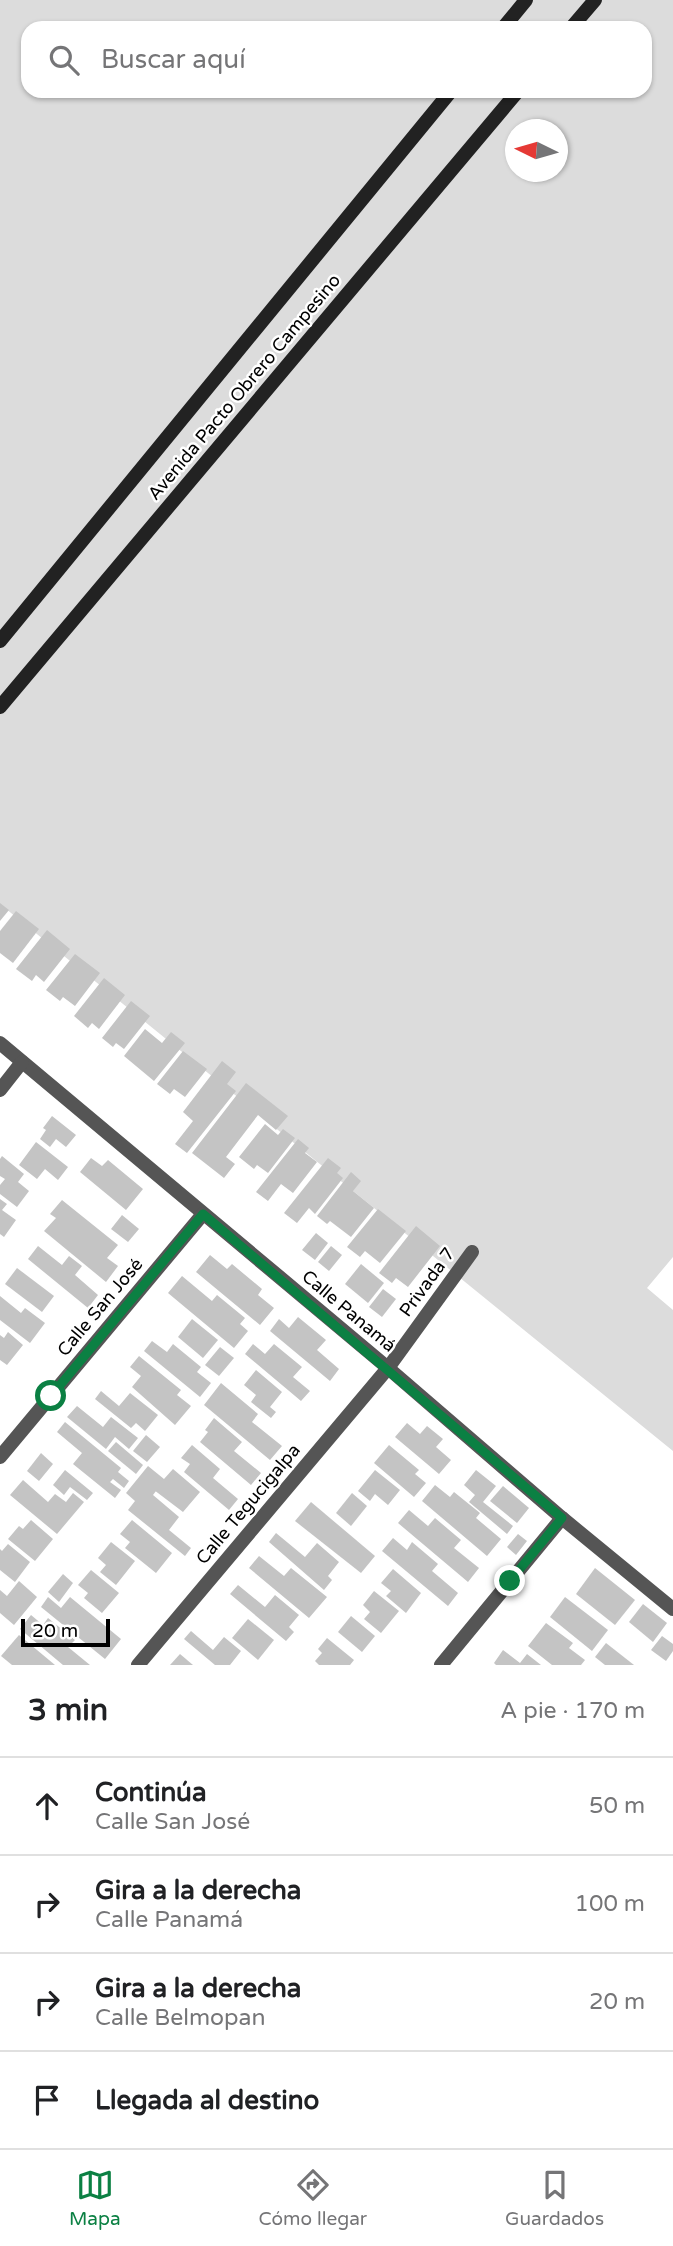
<!DOCTYPE html>
<html lang="es">
<head>
<meta charset="utf-8">
<style>
	:root { --surface:#fff; --page:#f6f6f6; --text:#202124; --muted:#757577; --line:#e0e0e0; --accent:#0b8043 }
	body { margin:0; font-family:"Varela Round",sans-serif; background:var(--page); color:var(--text) }
	.compass { position:absolute; left:505px; top:119px; width:63px; height:63px; border-radius:50%; background:var(--surface); box-shadow:0 2px 5px #0004; rotate:275deg }
	.scale { position:absolute; left:21px; bottom:18px; width:89px; box-sizing:border-box; padding-left:7px; border:4px solid #000; border-top:0; font-size:19px; line-height:24px; white-space:nowrap; color:#000; -webkit-text-stroke:5px #fff; paint-order:stroke }
	.stop { position:absolute; width:21px; height:21px; margin:-16px; border:5px solid #0b8043; border-radius:50%; background:#fff }
	.stop.end { background:#0b8043; border-color:#fff; box-shadow:0 2px 7px #0008 }
	.list { margin:0; padding:0; list-style:none }
	h2 { display:flex; justify-content:space-between; align-items:center; height:91px; margin:0; padding:0 28px; font-size:30px }
	h2 small { font-size:23px; font-weight:400; color:var(--muted) }
	.list li { display:grid; grid-template-columns:46px 1fr auto; gap:21px; align-items:center; box-sizing:border-box; height:98px; padding:0 28px; border-top:2px solid var(--line) }
	.list b { display:block; font-size:26px; white-space:nowrap }
	.list p { margin:0; font-size:23px; white-space:nowrap; color:var(--muted) }
	.list em { font-size:23px; font-style:normal; color:var(--muted) }
	.icon { flex:none; width:38px; height:38px; fill:none; stroke:currentColor; stroke-width:2; stroke-linecap:round; stroke-linejoin:round }
	.map { position:relative; flex:none; width:673px; height:1665px; overflow:hidden }
	.search { position:absolute; background:var(--surface); box-shadow:0 2px 5px #0004; left:21px; right:21px; top:21px; height:77px; display:flex; align-items:center; gap:18px; box-sizing:border-box; padding:0 24px; border-radius:21px; color:var(--muted); font-size:26px }
	.sheet { height:483px; background:var(--surface) }
	nav { display:flex; justify-content:space-around; align-items:center; box-sizing:border-box; height:98px; border-top:2px solid var(--line); background:var(--surface); font-size:19px; color:var(--muted) }
	nav a { display:grid; justify-items:center; gap:4px }
	nav .on { color:var(--accent) }
	.map>svg:first-child { display:block }
	.green { fill:#dcdcdc; fill-rule:evenodd }
	.building { fill:#c4c4c4 }
	.lines { fill:none; stroke-linecap:round; stroke-linejoin:round }
	.street { stroke:#555; stroke-width:14 }
	.secondary { stroke:#222; stroke-width:14 }
	.route { stroke:#0b8043; stroke-width:9 }
	.labels { text-anchor:middle; dominant-baseline:central; stroke-width:5; stroke-linejoin:round; paint-order:stroke }
	.street-label { font-size:18px; fill:#000; stroke:#fff }
</style>
</head>
<body>
<div class="map">
<svg width="673" height="1665" viewBox="0 0 673 1665">
	<rect width="100%" height="100%" fill="#fff"/>
	<!-- green -->
	<path class="green" d="M0 0H673V1257L647 1288 673 1310V1451L0 904ZM28 28H645V91H28ZM516 130H558V172H516Z"/>
	<!-- building -->
	<g class="building">
		<polygon points="0,903 9,910 0,921"/>
		<polygon points="16,911 39,929 13,963 0,953 0,931"/>
		<polygon points="47,930 70,949 44,982 36,975 32,981 16,969"/>
		<polygon points="75,954 100,973 75,1006 63,997 60,1001 46,990"/>
		<polygon points="104,978 125,995 99,1029 92,1023 88,1028 74,1016"/>
		<polygon points="131,1001 150,1016 124,1049 116,1043 113,1047 102,1038"/>
		<polygon points="145,1029 162,1043 171,1032 185,1043 154,1081 124,1056"/>
		<polygon points="183,1051 207,1069 185,1097 174,1089 170,1094 157,1084"/>
		<polygon points="222,1061 236,1072 227,1084 236,1091 187,1153 175,1144 193,1121 183,1112"/>
		<polygon points="246,1083 288,1116 276,1130 258,1115 226,1157 235,1164 224,1178 192,1153"/>
		<polygon points="52,1116 76,1135 66,1147 56,1139 50,1147 40,1139 46,1130 43,1128"/>
		<polygon points="265,1124 278,1135 283,1129 295,1138 268,1173 257,1165 254,1169 239,1157"/>
		<polygon points="298,1139 309,1148 305,1153 317,1162 293,1193 281,1184 268,1201 256,1192"/>
		<polygon points="36,1142 68,1167 58,1180 45,1169 37,1179 19,1165"/>
		<polygon points="2,1156 24,1174 18,1182 29,1191 17,1207 0,1194 0,1185 5,1179 0,1176 0,1159"/>
		<polygon points="91,1158 102,1166 108,1160 143,1189 126,1210 80,1172"/>
		<polygon points="328,1158 341,1168 337,1173 343,1178 315,1214 309,1208 297,1223 284,1213"/>
		<polygon points="351,1172 361,1181 353,1191 374,1208 351,1237 330,1221 327,1224 317,1216"/>
		<polygon points="0,1199 7,1204 2,1210 16,1220 4,1237 0,1234"/>
		<polygon points="62,1200 118,1245 107,1258 118,1266 106,1282 44,1231 56,1218 50,1214"/>
		<polygon points="378,1209 406,1231 380,1263 365,1251 360,1257 347,1247"/>
		<polygon points="122,1215 139,1229 128,1242 111,1229"/>
		<polygon points="416,1226 440,1246 408,1287 396,1278 392,1283 379,1273"/>
		<polygon points="316,1233 328,1243 315,1260 302,1250"/>
		<polygon points="38,1246 62,1265 69,1256 82,1266 75,1275 98,1295 88,1308 28,1259"/>
		<polygon points="331,1246 342,1255 329,1271 318,1262"/>
		<polygon points="210,1255 227,1269 232,1264 262,1289 258,1295 274,1308 260,1325 196,1272"/>
		<polygon points="361,1264 384,1283 368,1303 345,1284"/>
		<polygon points="17,1268 54,1296 42,1312 5,1284"/>
		<polygon points="182,1276 212,1301 217,1295 245,1318 240,1324 248,1331 234,1348 168,1293"/>
		<polygon points="383,1289 396,1299 382,1317 369,1307"/>
		<polygon points="0,1296 21,1313 25,1308 45,1323 30,1343 0,1320"/>
		<polygon points="298,1317 326,1340 317,1350 339,1369 330,1381 270,1331 279,1319 289,1328"/>
		<polygon points="192,1319 218,1340 203,1358 178,1337"/>
		<polygon points="8,1332 23,1345 7,1365 0,1360 0,1335 4,1338"/>
		<polygon points="152,1341 167,1352 173,1344 201,1367 197,1372 211,1383 200,1397 144,1351"/>
		<polygon points="253,1344 265,1354 274,1344 302,1367 293,1377 310,1391 301,1401 245,1354"/>
		<polygon points="220,1347 234,1358 219,1376 205,1365"/>
		<polygon points="139,1356 181,1390 177,1395 191,1406 175,1425 132,1387 141,1376 130,1367"/>
		<polygon points="256,1370 282,1392 270,1407 276,1412 271,1418 251,1402 256,1395 244,1385"/>
		<polygon points="221,1383 258,1414 252,1422 282,1446 270,1460 204,1405"/>
		<polygon points="101,1391 119,1406 130,1393 158,1415 145,1431 136,1423 131,1428 95,1399"/>
		<polygon points="77,1406 103,1427 111,1417 138,1438 129,1449 115,1437 106,1449 67,1417"/>
		<polygon points="214,1418 242,1442 234,1451 261,1473 251,1485 200,1442 208,1432 205,1430"/>
		<polygon points="65,1422 121,1468 118,1472 129,1481 124,1488 113,1479 110,1482 121,1490 115,1498 73,1464 82,1453 57,1432"/>
		<polygon points="407,1423 420,1434 427,1426 443,1439 436,1447 451,1460 439,1474 395,1437"/>
		<polygon points="146,1435 160,1447 147,1462 133,1451"/>
		<polygon points="116,1442 143,1465 136,1474 108,1451"/>
		<polygon points="192,1445 220,1469 213,1478 238,1499 229,1510 184,1472 190,1464 181,1458"/>
		<polygon points="389,1445 419,1470 415,1474 426,1483 414,1497 374,1463"/>
		<polygon points="41,1453 53,1464 39,1481 27,1471"/>
		<polygon points="148,1466 164,1479 173,1469 200,1492 183,1512 154,1490 156,1491 153,1495 179,1517 169,1530 191,1548 185,1556 128,1510 135,1501 126,1493"/>
		<polygon points="65,1470 93,1493 87,1500 70,1487 64,1495 53,1485"/>
		<polygon points="375,1470 400,1490 388,1505 375,1494 370,1501 358,1491"/>
		<polygon points="476,1470 496,1486 483,1502 513,1526 507,1534 469,1502 475,1495 464,1485"/>
		<polygon points="23,1480 48,1502 55,1494 66,1502 73,1493 84,1502 57,1534 10,1495"/>
		<polygon points="435,1485 450,1497 454,1492 480,1513 476,1518 501,1539 487,1556 422,1501"/>
		<polygon points="503,1486 529,1508 517,1523 490,1501"/>
		<polygon points="352,1493 367,1506 351,1526 336,1513"/>
		<polygon points="311,1502 375,1556 361,1573 295,1521"/>
		<polygon points="409,1510 428,1526 435,1518 461,1540 454,1548 479,1568 468,1582 398,1523"/>
		<polygon points="31,1520 53,1539 35,1561 8,1539 19,1526 23,1529"/>
		<polygon points="132,1520 172,1553 156,1573 125,1548 130,1542 120,1534"/>
		<polygon points="276,1533 305,1557 317,1543 339,1562 328,1576 332,1580 324,1590 269,1542"/>
		<polygon points="518,1534 527,1541 516,1555 507,1547"/>
		<polygon points="393,1538 407,1550 412,1542 438,1564 432,1571 458,1593 448,1606 382,1551"/>
		<polygon points="111,1542 135,1561 116,1585 100,1572 106,1565 98,1558"/>
		<polygon points="8,1544 30,1562 15,1582 0,1570 0,1549 2,1551"/>
		<polygon points="259,1556 284,1576 291,1568 327,1597 309,1618 249,1568"/>
		<polygon points="595,1568 635,1600 615,1625 576,1594"/>
		<polygon points="393,1569 421,1593 406,1613 386,1596 391,1591 381,1583"/>
		<polygon points="91,1570 119,1593 102,1613 84,1598 88,1593 78,1585"/>
		<polygon points="63,1574 73,1583 59,1602 48,1592"/>
		<polygon points="19,1581 37,1597 14,1625 0,1613 0,1590 7,1596"/>
		<polygon points="238,1585 265,1607 275,1595 299,1615 289,1627 294,1632 286,1641 230,1594"/>
		<polygon points="374,1591 399,1611 381,1633 364,1619 370,1612 363,1605"/>
		<polygon points="48,1597 61,1608 70,1597 121,1639 105,1659 41,1607"/>
		<polygon points="565,1597 608,1630 592,1651 550,1617"/>
		<polygon points="643,1604 667,1623 653,1642 629,1622"/>
		<polygon points="31,1615 43,1625 48,1618 75,1640 68,1647 90,1665 63,1665 20,1629"/>
		<polygon points="351,1616 375,1636 362,1652 338,1632"/>
		<polygon points="248,1619 274,1640 258,1660 232,1638"/>
		<polygon points="546,1623 573,1643 569,1648 585,1660 581,1665 552,1665 528,1646"/>
		<polygon points="191,1631 213,1650 224,1637 241,1651 230,1665 215,1665 184,1639"/>
		<polygon points="19,1635 55,1665 12,1665 1,1656"/>
		<polygon points="662,1636 673,1644 673,1651 666,1661 651,1650"/>
		<polygon points="327,1638 354,1660 350,1665 319,1665 315,1661 322,1653 318,1649"/>
		<polygon points="606,1643 634,1665 605,1665 595,1657"/>
		<polygon points="503,1650 520,1663 527,1654 541,1665 496,1665 494,1663"/>
		<polygon points="180,1654 193,1665 170,1665"/>
	</g>
	<g class="lines">
		<!-- street -->
		<g class="street">
			<polyline points="0,1043 388,1368 562,1518 673,1609"/>
			<polyline points="0,1090 22,1062"/>
			<polyline points="0,1457 203,1214"/>
			<polyline points="138,1665 388,1368 472,1252"/>
			<polyline points="441,1665 562,1518"/>
		</g>
		<!-- secondary -->
		<g class="secondary">
			<polyline points="503,28 526,0"/>
			<polyline points="571,28 595,0"/>
			<polyline points="0,641 451,91"/>
			<polyline points="0,707 518,91"/>
		</g>
	</g>
	<g class="lines">
		<!-- route -->
		<polyline class="route" points="51,1396 203,1214 562,1518 510,1581"/>
	</g>
	<g class="labels">
		<!-- street labels -->
		<g class="street-label">
			<text transform="translate(244 387) rotate(-50)">Avenida Pacto Obrero Campesino</text>
			<text transform="translate(427 1282) rotate(-54)">Privada 7</text>
			<text transform="translate(100 1307) rotate(-50)">Calle San José</text>
			<text transform="translate(349 1311) rotate(40)">Calle Panamá</text>
			<text transform="translate(248 1504) rotate(-50)">Calle Tegucigalpa</text>
		</g>
	</g>
</svg>
<svg class="compass" viewBox="-18 -18 36 36"><path d="M0-13l5 13h-10z" fill="#e53935"/><path d="M0 13l5-13h-10z" fill="#757577"/></svg>
<div class="scale">20 m</div>
<div class="stop" style="left:51px;top:1396px"></div>
<div class="stop end" style="left:510px;top:1581px"></div>
<div class="search"><svg class="icon" aria-label="search" viewBox="0 0 24 24"><circle cx="10" cy="10" r="6"/><path d="M15 15l6 6"/></svg>Buscar aquí</div>
</div>
<section class="sheet">
<h2>3 min<small>A pie · 170 m</small></h2>
<ul class="list">
<li><svg class="icon" aria-label="ahead" viewBox="0 0 24 24"><path d="M12 20V5M6 11l6-6 6 6"/></svg><div><b>Continúa</b><p>Calle San José</p></div><em>50 m</em></li>
<li><svg class="icon" aria-label="right" viewBox="0 0 24 24"><path d="M7 20v-9h11M14 6l5 5-5 5"/></svg><div><b>Gira a la derecha</b><p>Calle Panamá</p></div><em>100 m</em></li>
<li><svg class="icon" aria-label="right" viewBox="0 0 24 24"><path d="M7 20v-9h11M14 6l5 5-5 5"/></svg><div><b>Gira a la derecha</b><p>Calle Belmopan</p></div><em>20 m</em></li>
<li><svg class="icon" aria-label="arrive" viewBox="0 0 24 24"><path d="M6 21V4h12l-3 4 3 4H6"/></svg><div><b>Llegada al destino</b></div></li>
</ul>
</section>
<nav>
<a class="on"><svg class="icon" aria-label="map" viewBox="0 0 24 24"><path d="M3 6l6-2 6 2 6-2v14l-6 2-6-2-6 2zM9 4v14M15 6v14"/></svg>Mapa</a>
<a><svg class="icon" aria-label="directions" viewBox="0 0 24 24"><path d="M12 3l9 9-9 9-9-9zM9 14v-3h6M13 9l2 2-2 2"/></svg>Cómo llegar</a>
<a><svg class="icon" aria-label="saved" viewBox="0 0 24 24"><path d="M7 4h10v16l-5-4-5 4z"/></svg>Guardados</a>
</nav>
</body>
</html>
